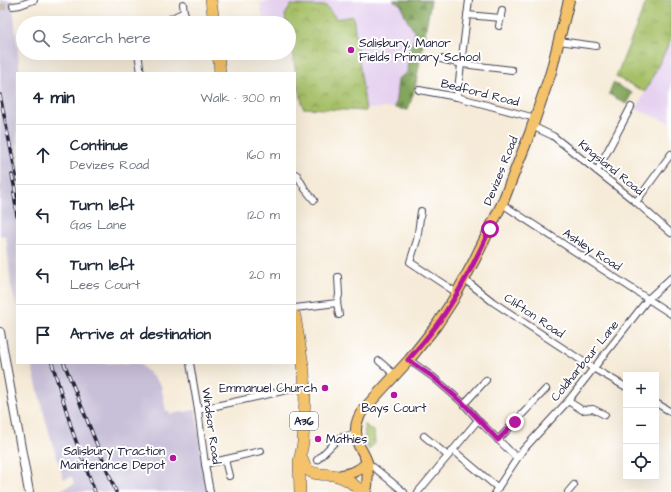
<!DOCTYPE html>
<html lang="en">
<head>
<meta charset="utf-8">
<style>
	:root { --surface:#fff; --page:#f6f6f7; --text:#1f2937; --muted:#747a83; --line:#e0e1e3 }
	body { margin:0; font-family:"Architects Daughter",sans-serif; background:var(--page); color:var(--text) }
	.controls { position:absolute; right:12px; bottom:12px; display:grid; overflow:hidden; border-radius:0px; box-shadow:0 4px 16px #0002 }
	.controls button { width:36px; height:36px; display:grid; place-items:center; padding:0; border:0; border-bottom:1px solid var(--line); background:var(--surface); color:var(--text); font:20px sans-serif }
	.stop { position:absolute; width:12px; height:12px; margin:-9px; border:3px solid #b5179e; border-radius:50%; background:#fff }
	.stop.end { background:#b5179e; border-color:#fff; box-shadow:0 1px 4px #0008 }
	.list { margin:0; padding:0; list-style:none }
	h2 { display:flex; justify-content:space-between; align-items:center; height:52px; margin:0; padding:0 16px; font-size:17px }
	h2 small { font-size:13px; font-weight:400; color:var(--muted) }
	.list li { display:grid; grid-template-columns:26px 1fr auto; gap:12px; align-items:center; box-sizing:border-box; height:60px; padding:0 16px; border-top:1px solid var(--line) }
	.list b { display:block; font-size:15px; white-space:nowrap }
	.list p { margin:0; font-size:13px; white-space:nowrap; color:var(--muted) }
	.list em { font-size:13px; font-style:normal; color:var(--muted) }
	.icon { flex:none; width:22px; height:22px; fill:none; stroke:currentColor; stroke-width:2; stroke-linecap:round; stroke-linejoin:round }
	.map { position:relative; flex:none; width:671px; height:492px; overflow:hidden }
	.search { position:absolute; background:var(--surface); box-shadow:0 4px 16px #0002; left:16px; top:16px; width:280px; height:44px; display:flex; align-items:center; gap:10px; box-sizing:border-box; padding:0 14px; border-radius:22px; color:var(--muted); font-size:15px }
	.panel { position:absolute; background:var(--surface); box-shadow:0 4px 16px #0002; left:16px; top:72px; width:280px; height:292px; border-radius:0px }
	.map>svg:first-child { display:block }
	.built { fill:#e6d2f0 }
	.industrial { fill:#c8bfd8 }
	.grass { fill:url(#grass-tufts); stroke:#647151 }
	.forest { fill:url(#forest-firs); stroke:#53644c }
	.park { fill:url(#park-crowns); stroke:#647151 }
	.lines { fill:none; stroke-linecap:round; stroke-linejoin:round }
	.minor-tunnel { stroke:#ccc3b9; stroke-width:6; stroke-dasharray:6 3; stroke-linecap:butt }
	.minor-casing { stroke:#424053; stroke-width:8 }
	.tertiary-casing { stroke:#424053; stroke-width:10 }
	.primary-casing { stroke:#424053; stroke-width:12 }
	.trunk-casing { stroke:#424053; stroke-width:12 }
	.minor { stroke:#fff; stroke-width:6 }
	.tertiary { stroke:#fff; stroke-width:8 }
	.primary { stroke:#f3c26a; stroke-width:10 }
	.trunk { stroke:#f3c26a; stroke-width:11 }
	.rail-casing { stroke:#22223b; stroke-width:3.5 }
	.rail { stroke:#fff; stroke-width:2; stroke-dasharray:6; stroke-linecap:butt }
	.route { stroke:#b5179e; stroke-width:5 }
	.poi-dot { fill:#b5179e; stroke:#fff; stroke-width:1.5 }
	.labels { text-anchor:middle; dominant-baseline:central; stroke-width:4; stroke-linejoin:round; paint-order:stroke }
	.shield { fill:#fff; stroke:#646476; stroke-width:1 }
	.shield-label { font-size:11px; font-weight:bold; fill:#22223b }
	.poi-label { font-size:12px; fill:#22223b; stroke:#fff; text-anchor:start }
	.street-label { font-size:12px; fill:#22223b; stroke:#fff }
</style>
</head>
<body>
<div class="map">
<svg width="671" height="492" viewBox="0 0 671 492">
	<defs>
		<pattern id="grass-tufts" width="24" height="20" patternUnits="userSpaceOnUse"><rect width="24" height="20" fill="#a6c067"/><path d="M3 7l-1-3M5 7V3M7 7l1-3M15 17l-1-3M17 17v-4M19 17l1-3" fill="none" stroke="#879c56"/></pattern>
		<pattern id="forest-firs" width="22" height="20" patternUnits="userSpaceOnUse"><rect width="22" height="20" fill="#84a65c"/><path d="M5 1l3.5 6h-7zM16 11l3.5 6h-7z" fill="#6c874d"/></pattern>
		<pattern id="park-crowns" width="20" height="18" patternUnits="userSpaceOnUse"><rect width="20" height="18" fill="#a6c067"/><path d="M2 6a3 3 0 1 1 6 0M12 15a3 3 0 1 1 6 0" fill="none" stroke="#879c56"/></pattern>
	</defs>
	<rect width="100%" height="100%" fill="#fff"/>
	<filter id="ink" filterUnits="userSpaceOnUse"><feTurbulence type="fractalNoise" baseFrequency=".025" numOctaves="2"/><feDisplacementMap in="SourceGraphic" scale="8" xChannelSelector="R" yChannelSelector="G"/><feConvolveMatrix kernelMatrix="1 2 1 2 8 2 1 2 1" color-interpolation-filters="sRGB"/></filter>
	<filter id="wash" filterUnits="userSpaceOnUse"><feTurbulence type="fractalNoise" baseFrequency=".012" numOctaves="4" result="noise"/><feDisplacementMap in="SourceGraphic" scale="16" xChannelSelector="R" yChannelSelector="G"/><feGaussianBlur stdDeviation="0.9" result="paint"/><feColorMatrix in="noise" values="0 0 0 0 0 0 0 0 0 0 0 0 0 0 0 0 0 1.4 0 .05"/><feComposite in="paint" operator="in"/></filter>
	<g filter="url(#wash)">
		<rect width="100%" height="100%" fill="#f6ebd8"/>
		<!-- built -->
		<g class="built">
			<polygon points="278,0 393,0 401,5 407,20 415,32 415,38 411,45 408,55 407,73 398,79 395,108 304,109 291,41 289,41 289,23 264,23 260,3"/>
			<polygon points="671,40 671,123 636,109 649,85"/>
		</g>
		<!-- industrial -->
		<g class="industrial">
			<polygon points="0,0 11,0 14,14 20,73 17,73 17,307 11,286 6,237 4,235 0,236"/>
			<polygon points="31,363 139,363 161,385 166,411 169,411 170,414 196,410 206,492 63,492 62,489 74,484 72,477 64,479 62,474 46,422"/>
		</g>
		<!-- grass -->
		<g class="grass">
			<polygon points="647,0 671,0 671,40 645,92 616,77"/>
			<polygon points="364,424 374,432 375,443 369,450 365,443"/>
		</g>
		<!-- forest -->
		<g class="forest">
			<polygon points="393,0 431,0 415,88 408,110 395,108 398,79 407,73 408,56 411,45 415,38 415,32 407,20 401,5"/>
			<polygon points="613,83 632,93 626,104 609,94"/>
		</g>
		<!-- park -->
		<polygon class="park" points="291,5 326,6 337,19 353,16 366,111 303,108 289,37 289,23 286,23 285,15"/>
	</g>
	<g filter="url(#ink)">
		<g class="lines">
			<!-- minor-tunnel -->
			<polyline class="minor-tunnel" points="0,7 13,6"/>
			<!-- minor casing -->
			<g class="minor-casing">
				<g id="minor">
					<polyline points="13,6 20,5 34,0"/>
					<polyline points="184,12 189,23"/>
					<polyline points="467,15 501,18"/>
					<polyline points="162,23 184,12 183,4"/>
					<polyline points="499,26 502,10"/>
					<polyline points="559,41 596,46"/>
					<polyline points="138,53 141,73"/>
					<polyline points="441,59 462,64 512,70"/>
					<polyline points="419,90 457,97 535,118"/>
					<polyline points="457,97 469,0"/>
					<polyline points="532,126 553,136 636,202 671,233"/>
					<polyline points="597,171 631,107"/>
					<polyline points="295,174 297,175 305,189 314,200"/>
					<polyline points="636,202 671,154"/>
					<polyline points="502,204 671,314"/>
					<polyline points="421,211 417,240 410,262 457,293"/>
					<polyline points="464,279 493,302 593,368 626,387"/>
					<polyline points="337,303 339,315"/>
					<polyline points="295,308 337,303 339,295 338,277"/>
					<polyline points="409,360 433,377 464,404 478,420 517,458"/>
					<polyline points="379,361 395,375"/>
					<polyline points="190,363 198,410 205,464 210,492"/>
					<polyline points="568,401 582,410 593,409 605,415"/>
					<polyline points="656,403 671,412"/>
					<polyline points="464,404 486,380"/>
					<polyline points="198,410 305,386"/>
					<polyline points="424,436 448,456"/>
					<polyline points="498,440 546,389"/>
					<polyline points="453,450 498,488"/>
					<polyline points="225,460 229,476"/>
					<polyline points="317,460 339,438 356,434"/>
					<polyline points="367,462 382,474 404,492"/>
					<polyline points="205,464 261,451"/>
					<polyline points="418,492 478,420"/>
					<polyline points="495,492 522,451 568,401 648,299 671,278"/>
					<polyline points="568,492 574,485"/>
				</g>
			</g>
			<!-- tertiary casing -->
			<g class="tertiary-casing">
				<polyline id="tertiary" points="0,332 29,492"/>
			</g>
			<!-- primary casing -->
			<g class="primary-casing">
				<g id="primary">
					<path d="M338 476C350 473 358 473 367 462"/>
					<path d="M366 492C368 483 368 473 367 463 366 457 362 451 359 446 354 433 355 420 364 409L409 360 436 326 453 300 474 261 502 204 530 133 551 72 569 0"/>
				</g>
			</g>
			<!-- trunk casing -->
			<g class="trunk-casing">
				<g id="trunk">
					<polyline points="211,0 214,23"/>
					<polyline points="218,53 220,73"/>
					<polyline points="295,316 304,371 305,395 303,443 299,462 300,492"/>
					<path d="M301 456C303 460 304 465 306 468 313 477 328 473 337 476 345 478 356 485 361 492"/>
				</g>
			</g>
			<!-- minor -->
			<use href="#minor" class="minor"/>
			<!-- tertiary -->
			<use href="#tertiary" class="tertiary"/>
			<!-- primary -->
			<use href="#primary" class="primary"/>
			<!-- trunk -->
			<use href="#trunk" class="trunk"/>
			<!-- rail casing -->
			<g class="rail-casing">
				<g id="rail">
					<polyline points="0,95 17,180"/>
					<polyline points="12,175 17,199"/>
					<polyline points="14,193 17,216"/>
					<polyline points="52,363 73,433 95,492"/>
					<polyline points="64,363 116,492"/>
				</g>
			</g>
			<!-- rail -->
			<use href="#rail" class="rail"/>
		</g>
	</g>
	<g class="lines" filter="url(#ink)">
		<!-- route -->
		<path class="route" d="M490 229C475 262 458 296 436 326 427 338 418 349 408 360L433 377 464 404 498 440 515 422"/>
	</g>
	<!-- markers -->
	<g class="poi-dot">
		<circle cx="351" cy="50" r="4"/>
		<circle cx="325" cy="388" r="4"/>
		<circle cx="394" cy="395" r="4"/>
		<circle cx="318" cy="439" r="4"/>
		<circle cx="173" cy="458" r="4"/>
	</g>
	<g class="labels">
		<!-- shield labels -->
		<rect class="shield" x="290" y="412" width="28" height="18" rx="3"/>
		<g class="shield-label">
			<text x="304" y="421">A36</text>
		</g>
		<!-- poi labels -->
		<g class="poi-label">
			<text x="359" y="43">Salisbury, Manor<tspan x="359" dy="14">Fields Primary School</tspan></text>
			<text x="317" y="388" text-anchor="end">Emmanuel Church</text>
			<text x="394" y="408" text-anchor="middle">Bays Court</text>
			<text x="326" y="439">Mathies</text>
			<text x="165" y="451" text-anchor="end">Salisbury Traction<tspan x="165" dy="14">Maintenance Depot</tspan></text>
		</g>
		<!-- street labels -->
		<g class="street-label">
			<text transform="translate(480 93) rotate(14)">Bedford Road</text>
			<text transform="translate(611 168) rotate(39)">Kingsland Road</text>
			<text transform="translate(501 171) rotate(-68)">Devizes Road</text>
			<text transform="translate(592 250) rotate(33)">Ashley Road</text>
			<text transform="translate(534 316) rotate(34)">Clifton Road</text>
			<text transform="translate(585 361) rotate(-51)">Coldharbour Lane</text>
			<text transform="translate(211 426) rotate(82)">Windsor Road</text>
		</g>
	</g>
</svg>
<div class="controls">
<button>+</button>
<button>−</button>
<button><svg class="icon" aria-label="locate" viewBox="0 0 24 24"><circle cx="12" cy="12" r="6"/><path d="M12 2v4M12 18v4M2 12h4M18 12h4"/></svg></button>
</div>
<div class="stop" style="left:490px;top:229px"></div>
<div class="stop end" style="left:515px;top:422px"></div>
<div class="search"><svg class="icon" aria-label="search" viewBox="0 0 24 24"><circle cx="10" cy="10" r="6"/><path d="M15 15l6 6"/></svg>Search here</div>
<section class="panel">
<h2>4 min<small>Walk · 300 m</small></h2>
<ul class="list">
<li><svg class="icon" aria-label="ahead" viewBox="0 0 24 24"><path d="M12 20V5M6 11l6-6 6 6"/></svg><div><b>Continue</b><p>Devizes Road</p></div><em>160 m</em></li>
<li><svg class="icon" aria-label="left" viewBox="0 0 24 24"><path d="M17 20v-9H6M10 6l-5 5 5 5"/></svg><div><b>Turn left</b><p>Gas Lane</p></div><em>120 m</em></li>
<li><svg class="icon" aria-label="left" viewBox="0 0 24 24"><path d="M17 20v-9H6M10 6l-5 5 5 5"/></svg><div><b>Turn left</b><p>Lees Court</p></div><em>20 m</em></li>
<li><svg class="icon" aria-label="arrive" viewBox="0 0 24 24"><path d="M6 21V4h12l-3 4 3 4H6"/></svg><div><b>Arrive at destination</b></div></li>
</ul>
</section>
</div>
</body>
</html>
